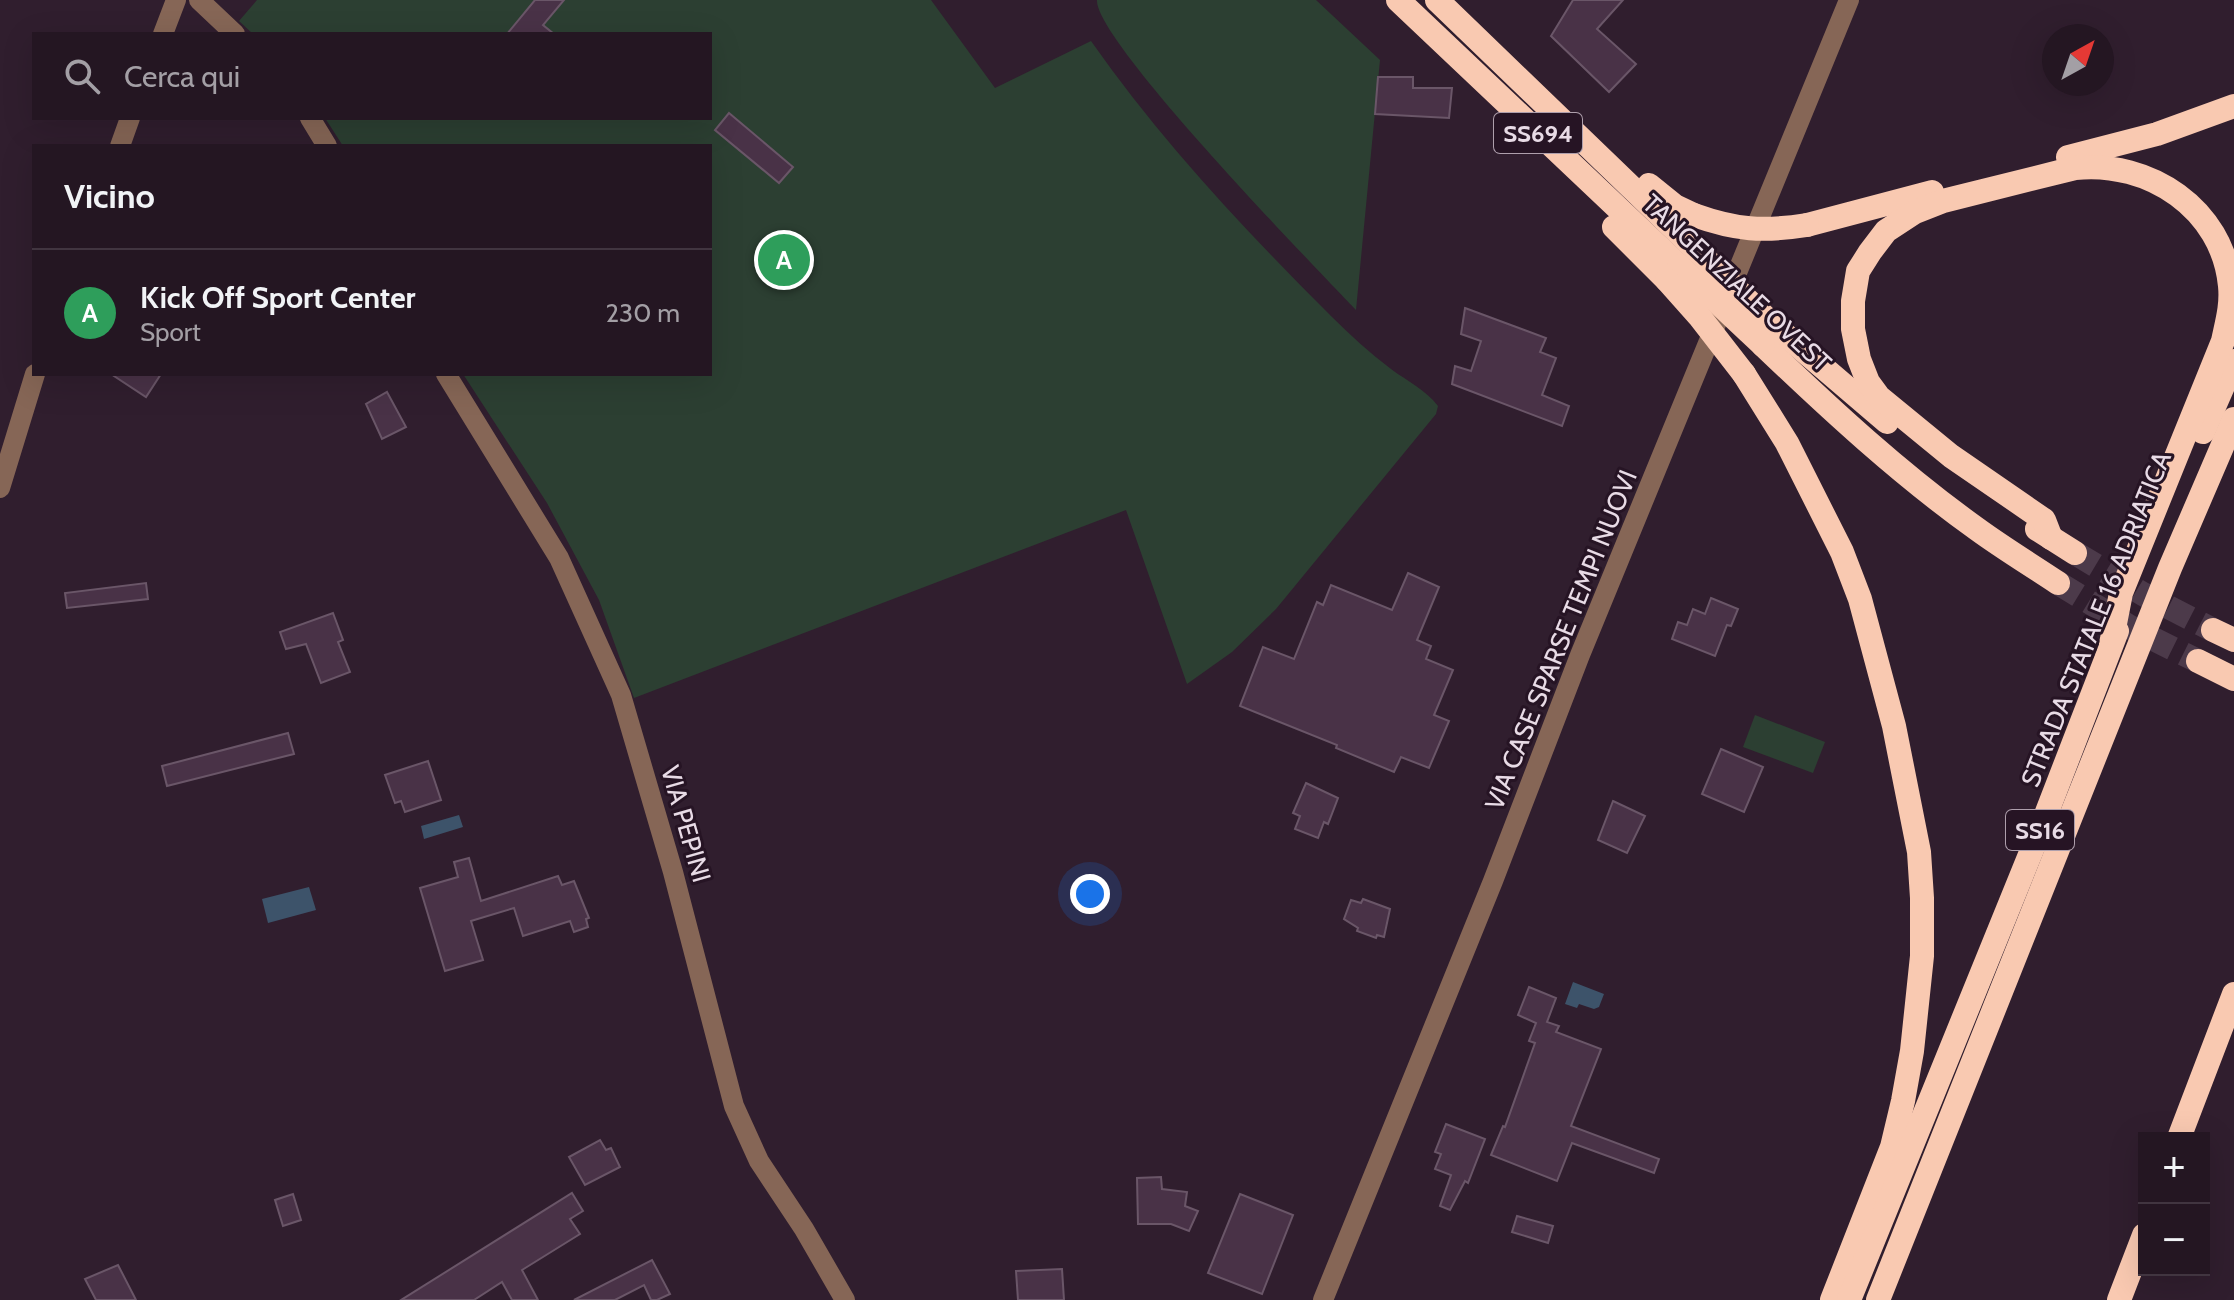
<!DOCTYPE html>
<html lang="it">
<head>
<meta charset="utf-8">
<style>
	:root { --surface:#241622; --page:#30232f; --text:#f1f3f6; --muted:#a39fa5; --line:#413540; --accent:#9bcb33 }
	body { margin:0; font-family:Cabin,sans-serif; background:var(--page); color:var(--text) }
	.controls { position:absolute; right:24px; bottom:24px; display:grid; overflow:hidden; border-radius:0px; box-shadow:0 8px 32px #0002 }
	.controls button { width:72px; height:72px; display:grid; place-items:center; padding:0; border:0; border-bottom:2px solid var(--line); background:var(--surface); color:var(--text); font:40px sans-serif }
	.compass { position:absolute; left:2042px; top:24px; width:72px; height:72px; border-radius:50%; background:var(--surface); box-shadow:0 8px 32px #0002; rotate:40deg }
	.you { position:absolute; left:1090px; top:894px; width:28px; height:28px; margin:-20px; border:6px solid #fff; border-radius:50%; background:#1a73e8; box-shadow:0 0 0 12px #1a73e833 }
	.badge { display:grid; place-items:center; width:52px; height:52px; border-radius:50%; background:var(--accent); color:#fff; font-size:26px; font-weight:700 }
	.pin { position:absolute; translate:-50% -50%; border:4px solid #fff; box-shadow:0 2px 8px #0006 }
	.list { margin:0; padding:0; list-style:none }
	h2 { display:flex; justify-content:space-between; align-items:center; height:104px; margin:0; padding:0 32px; font-size:34px }
	h2 small { font-size:26px; font-weight:400; color:var(--muted) }
	.list li { display:grid; grid-template-columns:52px 1fr auto; gap:24px; align-items:center; box-sizing:border-box; height:128px; padding:0 32px; border-top:2px solid var(--line) }
	.list b { display:block; font-size:30px; white-space:nowrap }
	.list p { margin:0; font-size:26px; white-space:nowrap; color:var(--muted) }
	.list em { font-size:26px; font-style:normal; color:var(--muted) }
	.icon { flex:none; width:44px; height:44px; fill:none; stroke:currentColor; stroke-width:2; stroke-linecap:round; stroke-linejoin:round }
	.map { position:relative; flex:none; width:2234px; height:1300px; overflow:hidden }
	.search { position:absolute; background:var(--surface); box-shadow:0 8px 32px #0002; left:32px; top:32px; width:680px; height:88px; display:flex; align-items:center; gap:20px; box-sizing:border-box; padding:0 28px; border-radius:0px; color:var(--muted); font-size:30px }
	.panel { position:absolute; background:var(--surface); box-shadow:0 8px 32px #0002; left:32px; top:144px; width:680px; height:232px; border-radius:0px }
	.map>svg:first-child { display:block }
	.green { fill:#2c3f32 }
	.water { fill:#3d536a }
	.building { fill:#493247; stroke:#6a5668; stroke-width:2 }
	.lines { fill:none; stroke-linecap:round; stroke-linejoin:round }
	.highway-tunnel { stroke:#4c3a4a; stroke-width:24; stroke-dasharray:24 12; stroke-linecap:butt }
	.minor { stroke:#866656; stroke-width:20 }
	.highway { stroke:#f9c9b1; stroke-width:24 }
	.highway-bridge { stroke:#f9c9b1; stroke-width:24 }
	.labels { text-anchor:middle; dominant-baseline:central; stroke-width:6; stroke-linejoin:round; paint-order:stroke }
	.shield { fill:#261424; stroke:#ae9fac; stroke-width:2 }
	.shield-label { font-size:24px; font-weight:bold; fill:#e8dbe6 }
	.street-label { font-size:26px; fill:#e8dbe6; stroke:#261424 }
</style>
</head>
<body>
<div class="map">
<svg width="2234" height="1300" viewBox="0 0 2234 1300">
	<rect width="100%" height="100%" fill="#301e2e"/>
	<!-- green -->
	<g class="green">
		<path d="M257 0H931L995 88 1091 41C1161 141 1245 230 1331 316 1350 335 1370 353 1391 369 1407 381 1426 390 1438 406L1436 414 1276 609 1232 652 1187 684 1126 510 634 698 599 600 547 503 463 374H710V146H343L325 118H710V34H253L239 21Z"/>
		<path d="M1097 0H1316L1380 60 1356 310C1317 269 1094 40 1097 0Z"/>
		<polygon points="1755,715 1825,742 1813,773 1743,747"/>
	</g>
	<!-- water -->
	<g class="water">
		<polygon points="459,815 463,827 424,839 421,826"/>
		<polygon points="309,887 316,910 268,923 262,899"/>
		<polygon points="1573,982 1604,994 1599,1007 1594,1009 1579,1004 1577,1008 1565,1004"/>
	</g>
	<!-- building -->
	<g class="building">
		<polygon points="535,0 564,0 543,25 554,34 507,34"/>
		<polygon points="1573,0 1623,0 1597,29 1636,64 1609,92 1551,36"/>
		<polygon points="1378,77 1413,77 1413,88 1452,88 1449,118 1375,114"/>
		<polygon points="729,113 793,167 779,183 715,130"/>
		<polygon points="1465,308 1546,338 1540,352 1556,358 1542,395 1569,406 1562,426 1452,384 1455,366 1471,371 1481,341 1461,334"/>
		<polygon points="111,374 161,374 146,397"/>
		<polygon points="387,392 406,427 382,439 366,404"/>
		<polygon points="1408,573 1439,587 1417,640 1431,646 1426,659 1453,670 1434,715 1449,721 1429,768 1401,757 1394,772 1336,748 1337,745 1240,706 1263,647 1294,659 1317,602 1323,605 1331,585 1392,610"/>
		<polygon points="146,583 148,599 67,608 65,593"/>
		<polygon points="1711,598 1738,609 1731,626 1727,625 1715,656 1672,639 1678,622 1687,625 1693,609 1705,614"/>
		<polygon points="333,613 343,640 338,642 350,672 321,683 306,644 286,649 280,632"/>
		<polygon points="288,733 294,754 167,786 162,766"/>
		<polygon points="1721,749 1763,767 1744,812 1702,794"/>
		<polygon points="428,761 441,800 405,812 401,801 395,803 385,775"/>
		<polygon points="1306,783 1338,798 1328,824 1324,822 1318,838 1295,829 1300,816 1293,813"/>
		<polygon points="1613,801 1645,816 1627,853 1598,840"/>
		<polygon points="469,858 481,901 558,876 562,885 574,881 589,918 586,919 588,927 574,932 570,921 523,936 514,908 471,921 483,960 445,971 420,888 458,877 454,862"/>
		<polygon points="1363,899 1390,909 1384,937 1377,935 1376,938 1357,931 1358,928 1344,919 1351,900 1361,903"/>
		<polygon points="1529,987 1556,998 1547,1022 1559,1026 1556,1032 1601,1049 1571,1126 1659,1159 1654,1173 1572,1143 1557,1181 1491,1155 1503,1126 1505,1127 1535,1043 1529,1041 1536,1023 1518,1015"/>
		<polygon points="1446,1124 1485,1139 1468,1183 1465,1181 1450,1210 1440,1206 1451,1175 1435,1169 1441,1154 1435,1152"/>
		<polygon points="600,1140 606,1150 611,1148 620,1167 585,1185 569,1157"/>
		<polygon points="1161,1177 1162,1189 1187,1192 1185,1206 1198,1211 1189,1231 1171,1224 1138,1224 1137,1178"/>
		<polygon points="572,1193 583,1211 570,1219 580,1234 522,1270 538,1300 512,1300 502,1282 474,1300 401,1300"/>
		<polygon points="293,1194 301,1220 283,1226 275,1200"/>
		<polygon points="1240,1194 1293,1215 1262,1294 1208,1273"/>
		<polygon points="1517,1216 1553,1226 1548,1243 1512,1232"/>
		<polygon points="652,1260 670,1294 657,1300 651,1300 644,1285 615,1300 574,1300"/>
		<polygon points="118,1265 136,1300 96,1300 85,1279"/>
		<polygon points="1062,1269 1064,1300 1018,1300 1016,1271"/>
	</g>
	<g class="lines">
		<!-- highway-tunnel -->
		<g class="highway-tunnel">
			<polyline points="2075,553 2143,594 2213,630"/>
			<polyline points="2058,583 2135,630 2198,661"/>
		</g>
		<!-- minor -->
		<g class="minor">
			<polyline points="199,0 235,34"/>
			<polyline points="163,34 176,0"/>
			<polyline points="310,118 327,146"/>
			<polyline points="120,146 130,118"/>
			<polyline points="446,374 559,558 621,695 673,872 734,1106 759,1161 804,1229 845,1300"/>
			<polyline points="0,488 35,374"/>
			<polyline points="1323,1300 1493,881 1580,655 1849,0"/>
		</g>
		<!-- highway -->
		<g class="highway">
			<polyline points="1398,0 1679,266"/>
			<polyline points="1437,0 1688,242"/>
			<polyline points="2068,157 2157,134 2234,106"/>
			<polyline points="1649,185 1675,206 1694,215"/>
			<polyline points="1807,225 1932,192"/>
			<polyline points="1614,227 1667,280"/>
			<polyline points="1769,321 1887,422"/>
			<path d="M1763 345C1831 410 1900 474 1977 529 2003 548 2031 565 2058 583"/>
			<polyline points="1744,374 1787,443 1842,552 1860,599 1894,726 1919,852 1922,898 1922,956 1912,1051 1903,1101 1892,1147 1832,1300"/>
			<polyline points="2203,432 2234,361"/>
			<polyline points="2037,529 2075,553"/>
			<path d="M2051 538 2044 520 1951 456 1879 397 1868 382 1859 359 1853 329V301L1858 271 1870 252 1886 231 1915 212 1943 201 2075 168C2149 160 2223 209 2230 286 2232 305 2227 322 2223 341L2121 593 2111 644"/>
			<polyline points="2213,630 2234,640"/>
			<polyline points="2198,661 2234,679"/>
			<polyline points="2179,1138 2234,994"/>
			<polyline points="1849,1300 2040,830 2117,631"/>
			<polyline points="1878,1300 2170,568 2234,419"/>
			<polyline points="2119,1300 2144,1235"/>
		</g>
		<!-- highway-bridge -->
		<g class="highway-bridge">
			<path d="M1694 215C1736 230 1763 232 1807 225"/>
			<polyline points="1688,242 1769,321"/>
			<polyline points="1679,266 1763,345"/>
			<polyline points="1667,280 1699,316 1744,374"/>
		</g>
	</g>
	<g class="labels">
		<!-- shield labels -->
		<g class="shield">
			<rect x="1494" y="113" width="88" height="40" rx="6"/>
			<rect x="2006" y="810" width="68" height="40" rx="6"/>
		</g>
		<g class="shield-label">
			<text x="1538" y="133">SS694</text>
			<text x="2040" y="830">SS16</text>
		</g>
		<!-- street labels -->
		<g class="street-label">
			<text transform="translate(1737 283) rotate(43)">TANGENZIALE OVEST</text>
			<text transform="translate(2096 619) rotate(-68)">STRADA STATALE 16 ADRIATICA</text>
			<text transform="translate(1561 640) rotate(-68)">VIA CASE SPARSE TEMPI NUOVI</text>
			<text transform="translate(686 824) rotate(74)">VIA PEPINI</text>
		</g>
	</g>
</svg>
<div class="controls">
<button>+</button>
<button>−</button>
</div>
<svg class="compass" viewBox="-18 -18 36 36"><path d="M0-13l5 13h-10z" fill="#e53935"/><path d="M0 13l5-13h-10z" fill="#a39fa5"/></svg>
<div class="you"></div>
<div class="pin badge" style="left:784px;top:260px;background:#2e9e5b">A</div>
<div class="search"><svg class="icon" aria-label="search" viewBox="0 0 24 24"><circle cx="10" cy="10" r="6"/><path d="M15 15l6 6"/></svg>Cerca qui</div>
<section class="panel">
<h2>Vicino<small></small></h2>
<ul class="list">
<li><span class="badge" style="background:#2e9e5b">A</span><div><b>Kick Off Sport Center</b><p>Sport</p></div><em>230 m</em></li>
</ul>
</section>
</div>
</body>
</html>
